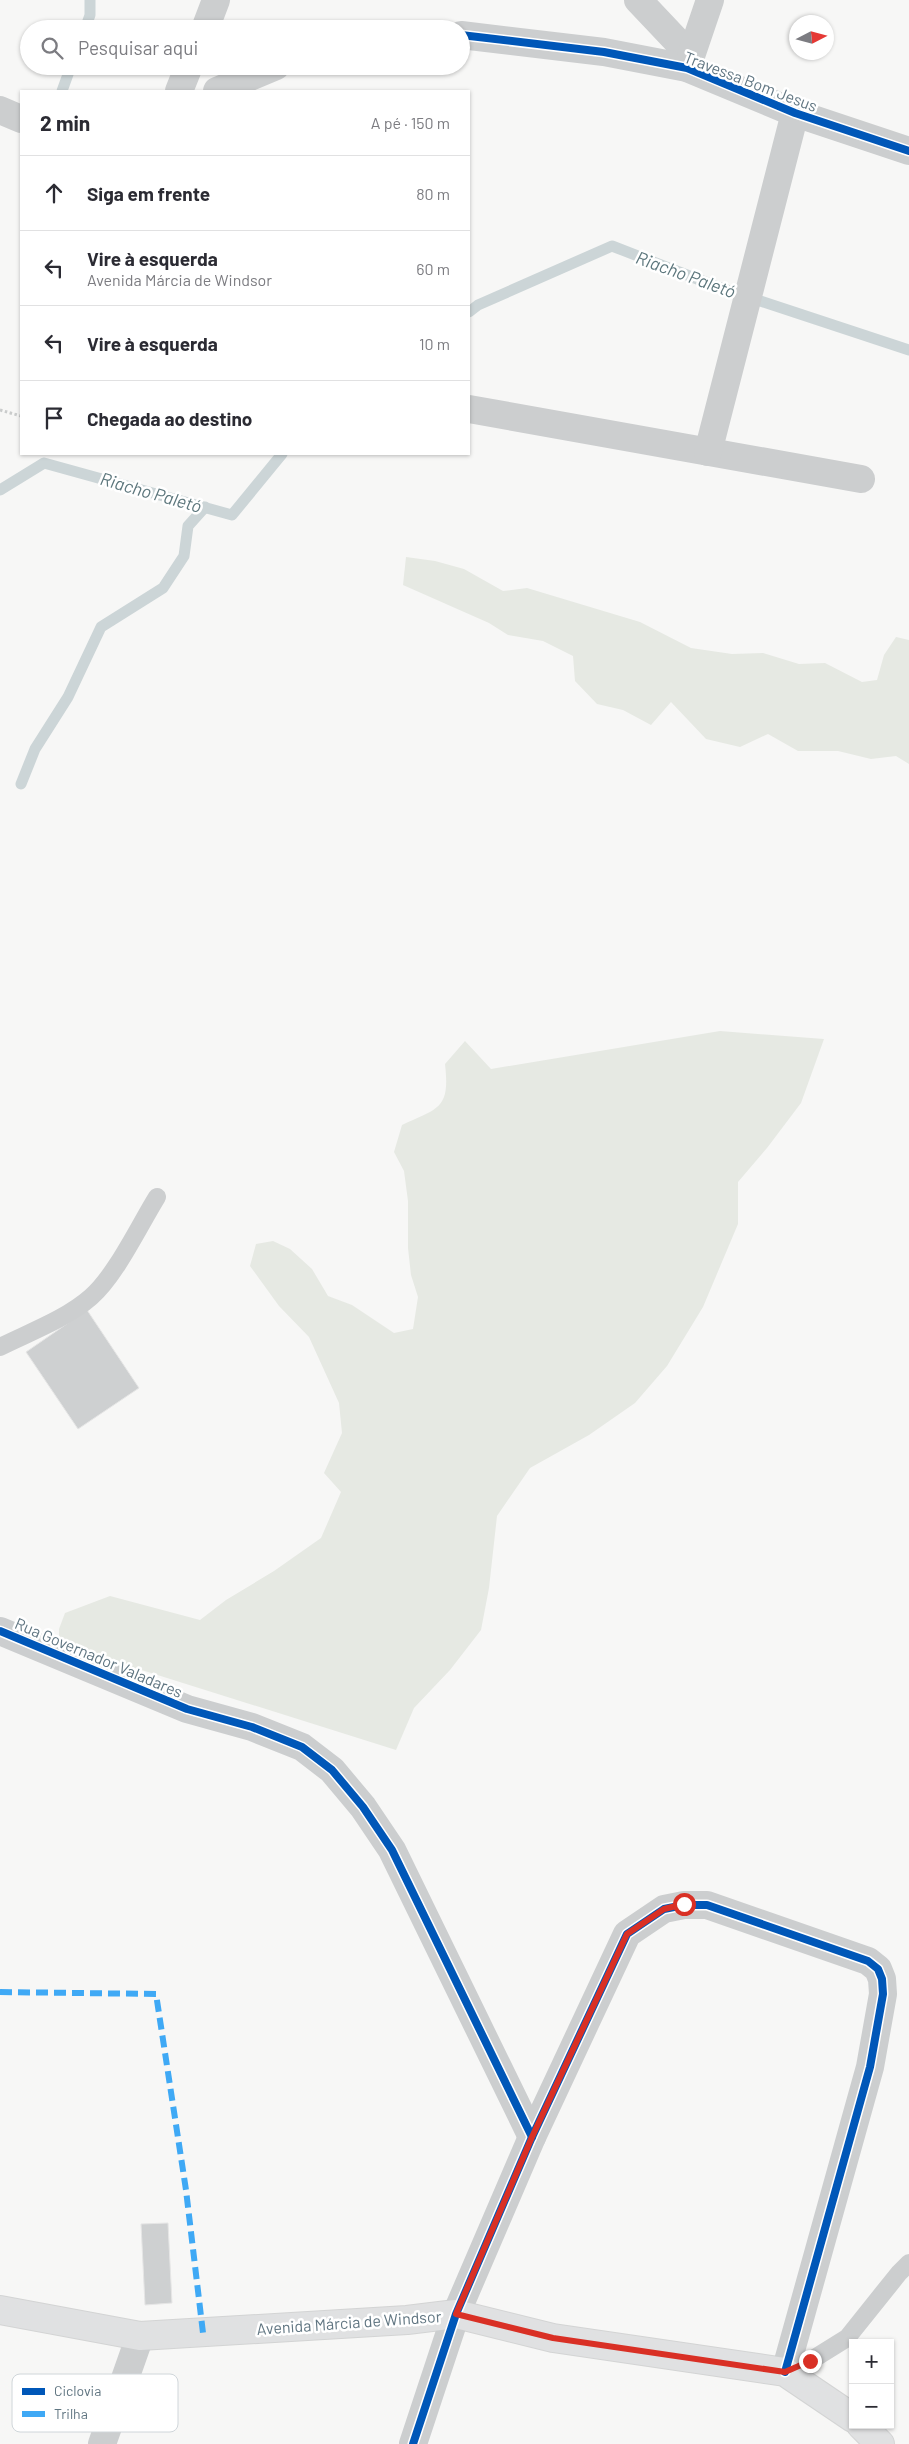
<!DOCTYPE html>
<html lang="pt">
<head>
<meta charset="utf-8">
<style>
	:root { --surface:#fff; --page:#f7f7f7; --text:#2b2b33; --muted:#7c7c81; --line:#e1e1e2 }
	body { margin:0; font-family:Barlow,sans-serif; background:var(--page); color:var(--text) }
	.controls { position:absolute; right:15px; bottom:15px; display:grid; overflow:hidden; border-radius:0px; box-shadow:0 1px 4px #0004 }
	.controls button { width:45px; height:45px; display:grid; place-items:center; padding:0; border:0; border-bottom:1px solid var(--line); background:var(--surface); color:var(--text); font:25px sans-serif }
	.compass { position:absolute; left:789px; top:15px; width:45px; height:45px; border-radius:50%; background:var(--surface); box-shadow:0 1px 4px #0004; rotate:84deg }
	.stop { position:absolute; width:15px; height:15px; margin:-11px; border:4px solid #d93025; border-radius:50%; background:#fff }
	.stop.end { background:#d93025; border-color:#fff; box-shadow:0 1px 5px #0008 }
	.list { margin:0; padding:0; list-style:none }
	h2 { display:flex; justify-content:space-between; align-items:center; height:65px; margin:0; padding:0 20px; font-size:21px }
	h2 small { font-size:16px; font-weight:400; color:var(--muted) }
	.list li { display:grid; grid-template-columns:32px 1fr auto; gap:15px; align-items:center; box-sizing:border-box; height:75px; padding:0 20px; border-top:1px solid var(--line) }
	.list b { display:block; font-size:19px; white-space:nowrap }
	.list p { margin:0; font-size:16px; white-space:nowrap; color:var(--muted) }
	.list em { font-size:16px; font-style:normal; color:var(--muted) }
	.icon { flex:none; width:28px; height:28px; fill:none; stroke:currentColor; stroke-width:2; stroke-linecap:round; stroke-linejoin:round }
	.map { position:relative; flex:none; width:909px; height:2444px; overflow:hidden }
	.search { position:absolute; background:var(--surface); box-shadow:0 1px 4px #0004; left:20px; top:20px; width:450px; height:55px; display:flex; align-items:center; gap:12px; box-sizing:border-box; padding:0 18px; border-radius:28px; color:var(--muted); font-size:19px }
	.panel { position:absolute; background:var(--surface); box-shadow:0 1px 4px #0004; left:20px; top:90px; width:450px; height:365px; border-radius:0px }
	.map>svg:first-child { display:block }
	.green { fill:#e6e9e3 }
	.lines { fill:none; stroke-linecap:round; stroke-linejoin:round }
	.stream { stroke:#ccd5d7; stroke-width:11 }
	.building { fill:#ced0d1; stroke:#e6e6e6 }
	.secondary-casing { stroke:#d3d4d4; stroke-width:30 }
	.path { stroke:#cacccc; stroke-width:3; stroke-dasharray:2.5 2.5; stroke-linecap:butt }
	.lane { stroke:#cccecf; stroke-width:18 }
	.street { stroke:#cccecf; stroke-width:28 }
	.secondary { stroke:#e0e1e2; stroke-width:28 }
	.quiet { stroke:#3fa9f5; stroke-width:6; stroke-dasharray:12 6; stroke-linecap:butt }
	.cycleway-casing { stroke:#fff; stroke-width:11 }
	.cycleway { stroke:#0057b8; stroke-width:8 }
	.route { stroke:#d93025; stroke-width:6 }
	.labels { text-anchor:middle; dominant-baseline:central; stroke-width:5; stroke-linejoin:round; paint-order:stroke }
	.street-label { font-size:16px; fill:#617682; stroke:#fff }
	.water-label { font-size:18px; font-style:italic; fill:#5c767c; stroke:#fff }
	.key { fill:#fff; stroke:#d0d6da; stroke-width:1 }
	.key-label { font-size:14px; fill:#617682 }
</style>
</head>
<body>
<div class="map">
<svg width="909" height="2444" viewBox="0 0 909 2444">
	<rect width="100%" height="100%" fill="#f7f7f6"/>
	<!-- green -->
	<g class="green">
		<polygon points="406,557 435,561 464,569 503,591 527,588 640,622 691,648 732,654 763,653 799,664 825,663 862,682 877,680 884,655 896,637 909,640 909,764 896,756 871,759 838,751 798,751 768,734 740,747 706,739 671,702 651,725 623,710 597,704 575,681 573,656 543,641 508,635 489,623 403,585"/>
		<path d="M720 1031 824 1039 801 1103 767 1148 738 1182V1224L703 1307 667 1366 635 1403 589 1435 530 1468 497 1516 489 1588 481 1630 450 1670 414 1708 396 1750 59 1644V1629L65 1613 110 1596 200 1620 226 1600 274 1571 321 1538 341 1492 324 1473 342 1433 339 1403 309 1337 279 1306 250 1266 256 1244 273 1241 290 1249 312 1269 328 1296 352 1305 394 1333 413 1329 418 1297 411 1275 408 1248V1201L404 1171 394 1152 402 1125C440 1108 450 1108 445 1064L465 1041 491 1069Z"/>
	</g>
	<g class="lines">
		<!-- stream -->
		<g class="stream">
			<polyline points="85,29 90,15 90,0"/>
			<polyline points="62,91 71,66"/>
			<polyline points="469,312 478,305 612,246 718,287 909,350"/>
			<polyline points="0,490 44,463 232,515 282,454"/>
			<polyline points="21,784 35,749 68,697 101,627 163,588 184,556 188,526 205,507"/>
		</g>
	</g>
	<!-- building -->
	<g class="building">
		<polygon points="87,1310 139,1388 78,1429 26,1352"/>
		<polygon points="168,2223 172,2303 145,2305 141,2224"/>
	</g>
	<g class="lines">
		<!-- secondary casing -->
		<g class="secondary-casing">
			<g id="secondary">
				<polyline points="0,2310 140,2336 407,2320 456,2314 553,2338 785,2372 853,2418"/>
				<polyline points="861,2425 880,2444"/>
			</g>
		</g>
		<!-- path -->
		<polyline class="path" points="0,410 21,416"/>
		<!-- lane -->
		<g class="lane">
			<path d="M0 1347C30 1332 66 1319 91 1297 116 1275 139 1226 157 1197"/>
			<polyline points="785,2372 810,2361 847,2338 899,2273 909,2263"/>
		</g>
		<!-- street -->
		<g class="street">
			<polyline points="638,0 691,56 687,68"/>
			<polyline points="205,29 216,0"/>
			<polyline points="461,35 604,52 687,68 795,113 909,151"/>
			<polyline points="691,56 710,0"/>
			<polyline points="179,91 189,66"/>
			<polyline points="217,91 276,66"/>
			<polyline points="0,110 21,119"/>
			<polyline points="469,409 861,479"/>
			<polyline points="708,452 795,113"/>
			<polyline points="0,1631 187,1709 252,1727 302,1747 332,1770 363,1807 392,1850 532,2137"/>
			<polyline points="102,2444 140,2336"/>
			<polyline points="413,2444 456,2314 532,2137 627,1934 664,1909 684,1905 707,1905 868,1961 878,1969 882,1979 883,1994 870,2067 785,2372"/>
		</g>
		<!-- secondary -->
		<use href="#secondary" class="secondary"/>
		<!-- quiet -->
		<polyline class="quiet" points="0,1992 156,1994 186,2190 203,2333"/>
		<!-- cycleway casing -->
		<g class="cycleway-casing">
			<g id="cycleway">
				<polyline points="461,35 604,52 687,68 795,113 909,151"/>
				<polyline points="0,1631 187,1709 252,1727 302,1747 332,1770 363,1807 392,1850 532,2137"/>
				<polyline points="413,2444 456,2314 532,2137 627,1934 664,1909 684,1905 707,1905 868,1961 878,1969 882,1979 883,1994 870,2067 785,2372"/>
			</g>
		</g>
		<!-- cycleway -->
		<use href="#cycleway" class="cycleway"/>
	</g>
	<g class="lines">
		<!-- route -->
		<polyline class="route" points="684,1904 664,1909 627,1934 532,2137 456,2314 553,2338 785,2372 810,2361"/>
	</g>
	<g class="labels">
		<!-- street labels -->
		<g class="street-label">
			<text transform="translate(751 81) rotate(21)">Travessa Bom Jesus</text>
			<text transform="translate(99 1657) rotate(23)">Rua Governador Valadares</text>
			<text transform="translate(349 2322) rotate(-4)">Avenida Márcia de Windsor</text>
		</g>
		<!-- water labels -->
		<g class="water-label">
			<text transform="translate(686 274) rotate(20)">Riacho Paletó</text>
			<text transform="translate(151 492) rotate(16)">Riacho Paletó</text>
		</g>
	</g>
	<!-- legend -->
	<rect x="12" y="2374" width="166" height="58" rx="8" class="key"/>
	<rect x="22" y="2388" width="23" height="7" fill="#0057b8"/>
	<rect x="22" y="2411" width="23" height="6" fill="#3fa9f5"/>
	<g class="key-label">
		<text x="54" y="2396">Ciclovia</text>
		<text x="54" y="2419">Trilha</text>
	</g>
</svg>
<div class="controls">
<button>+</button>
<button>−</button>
</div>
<svg class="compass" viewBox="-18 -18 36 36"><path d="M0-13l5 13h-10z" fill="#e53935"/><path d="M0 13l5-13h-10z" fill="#7c7c81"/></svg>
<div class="stop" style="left:684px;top:1904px"></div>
<div class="stop end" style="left:810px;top:2361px"></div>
<div class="search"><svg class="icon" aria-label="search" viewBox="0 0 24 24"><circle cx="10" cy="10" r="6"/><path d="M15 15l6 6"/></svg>Pesquisar aqui</div>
<section class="panel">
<h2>2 min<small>A pé · 150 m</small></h2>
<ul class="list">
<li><svg class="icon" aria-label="ahead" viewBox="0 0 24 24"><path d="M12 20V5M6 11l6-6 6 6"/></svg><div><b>Siga em frente</b></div><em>80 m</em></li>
<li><svg class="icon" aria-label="left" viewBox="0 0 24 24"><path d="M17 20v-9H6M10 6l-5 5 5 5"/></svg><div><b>Vire à esquerda</b><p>Avenida Márcia de Windsor</p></div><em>60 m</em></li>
<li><svg class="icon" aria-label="left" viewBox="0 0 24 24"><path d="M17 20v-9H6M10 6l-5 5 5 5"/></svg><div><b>Vire à esquerda</b></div><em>10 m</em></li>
<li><svg class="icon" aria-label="arrive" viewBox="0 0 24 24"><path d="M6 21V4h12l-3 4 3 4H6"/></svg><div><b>Chegada ao destino</b></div></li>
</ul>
</section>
</div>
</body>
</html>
